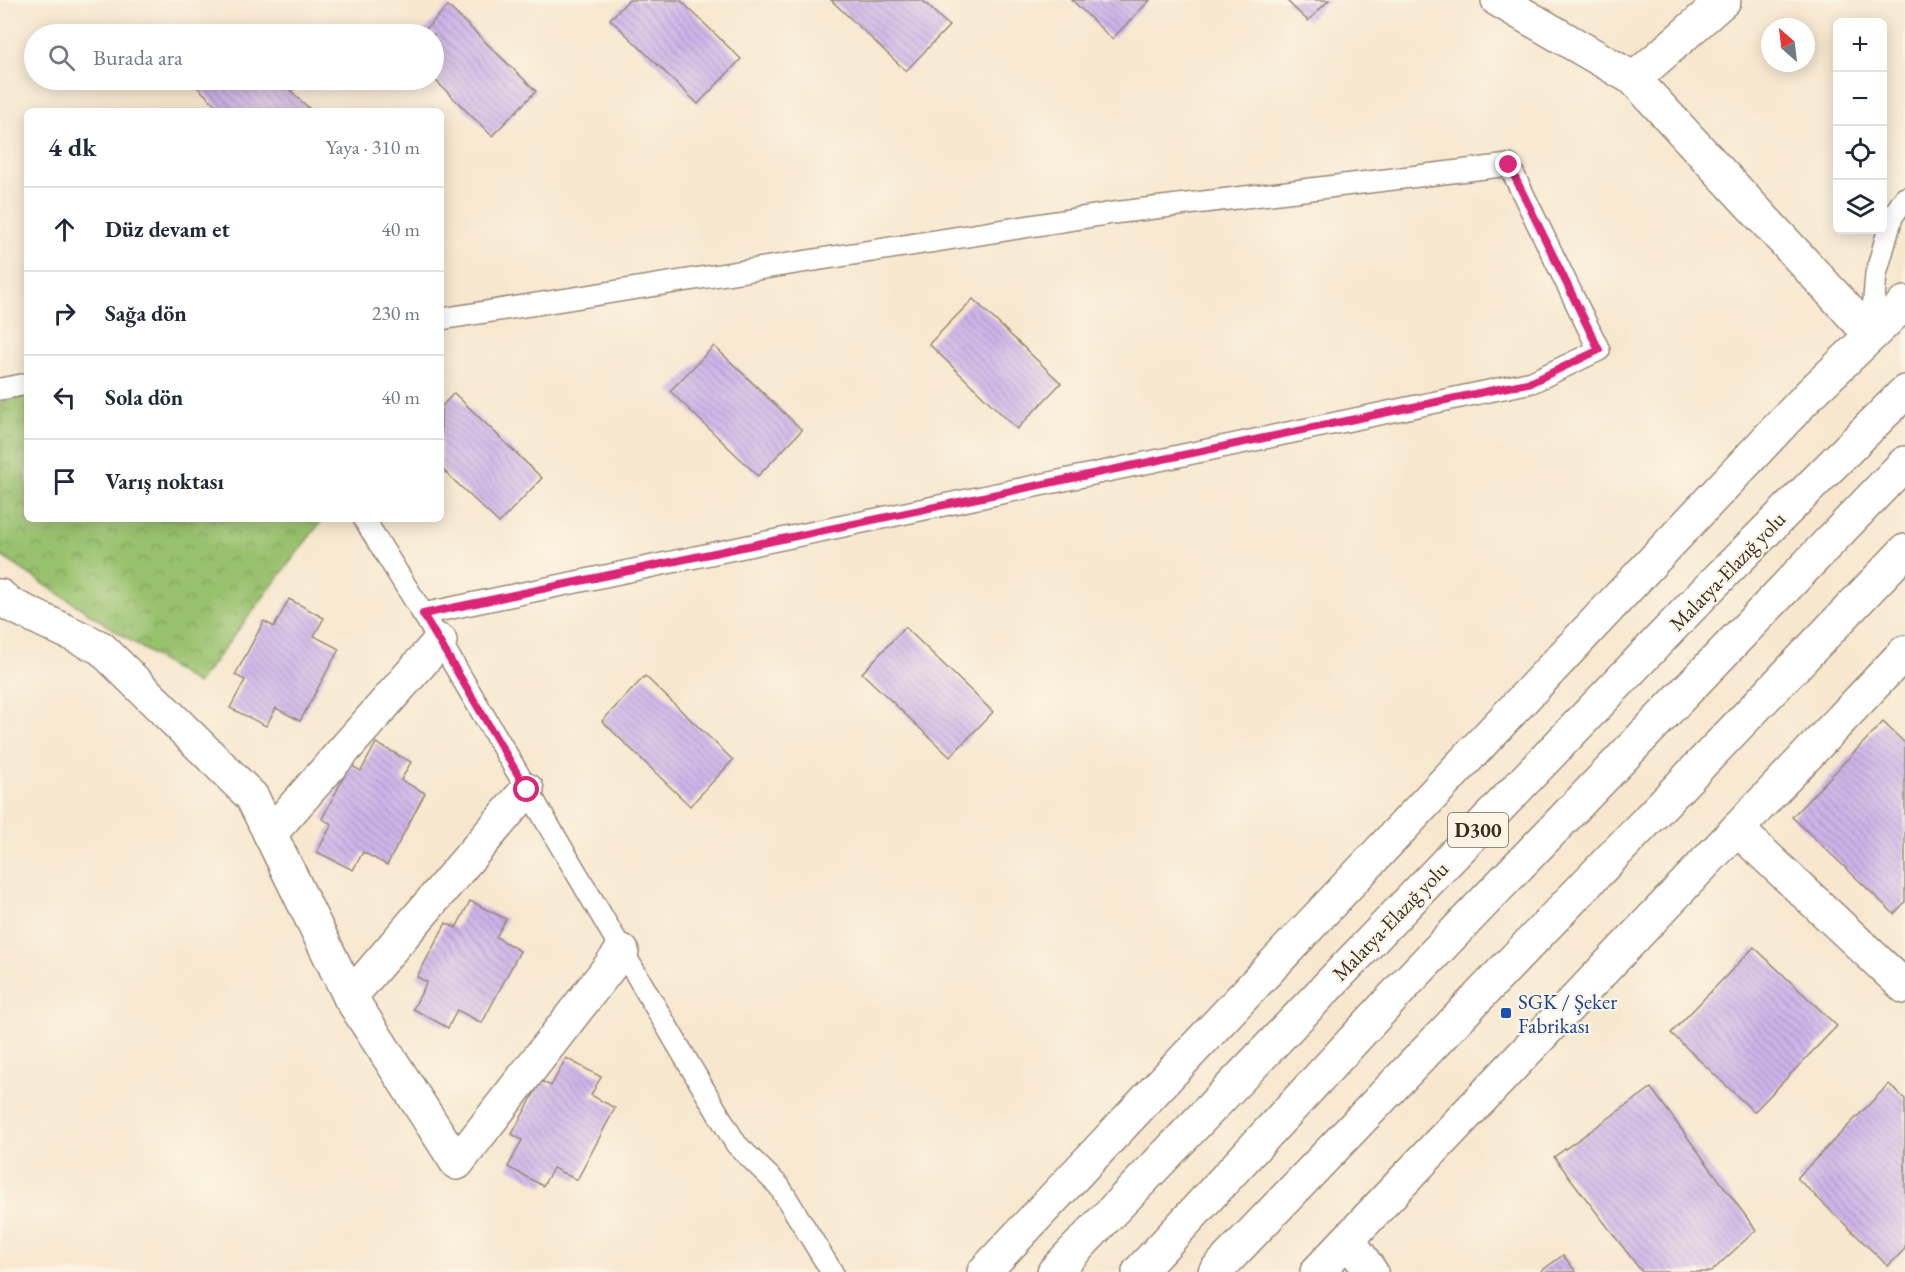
<!DOCTYPE html>
<html lang="tr">
<head>
<meta charset="utf-8">
<style>
	:root { --surface:#fff; --page:#f6f6f7; --text:#1f2937; --muted:#747a83; --line:#e0e1e3 }
	body { margin:0; font-family:"EB Garamond",serif; background:var(--page); color:var(--text) }
	.controls { position:absolute; right:18px; top:18px; display:grid; overflow:hidden; border-radius:9px; box-shadow:0 3px 15px #0003 }
	.controls button { width:54px; height:54px; display:grid; place-items:center; padding:0; border:0; border-bottom:2px solid var(--line); background:var(--surface); color:var(--text); font:30px sans-serif }
	.compass { position:absolute; left:1761px; top:18px; width:54px; height:54px; border-radius:50%; background:var(--surface); box-shadow:0 3px 15px #0003; rotate:332deg }
	.stop { position:absolute; width:18px; height:18px; margin:-14px; border:4px solid #db2777; border-radius:50%; background:#fff }
	.stop.end { background:#db2777; border-color:#fff; box-shadow:0 2px 6px #0008 }
	.list { margin:0; padding:0; list-style:none }
	h2 { display:flex; justify-content:space-between; align-items:center; height:78px; margin:0; padding:0 24px; font-size:26px }
	h2 small { font-size:20px; font-weight:400; color:var(--muted) }
	.list li { display:grid; grid-template-columns:39px 1fr auto; gap:18px; align-items:center; box-sizing:border-box; height:84px; padding:0 24px; border-top:2px solid var(--line) }
	.list b { display:block; font-size:22px; white-space:nowrap }
	.list em { font-size:20px; font-style:normal; color:var(--muted) }
	.icon { flex:none; width:33px; height:33px; fill:none; stroke:currentColor; stroke-width:2; stroke-linecap:round; stroke-linejoin:round }
	.map { position:relative; flex:none; width:1905px; height:1272px; overflow:hidden }
	.search { position:absolute; background:var(--surface); box-shadow:0 3px 15px #0003; left:24px; top:24px; width:420px; height:66px; display:flex; align-items:center; gap:15px; box-sizing:border-box; padding:0 21px; border-radius:33px; color:var(--muted); font-size:22px }
	.panel { position:absolute; background:var(--surface); box-shadow:0 3px 15px #0003; left:24px; top:108px; width:420px; height:414px; border-radius:9px }
	.map>svg:first-child { display:block }
	.park { fill:url(#park-crowns); stroke:#6a7646; stroke-width:1.5 }
	.building { fill:url(#building-back-hatch) }
	.lines { fill:none; stroke-linecap:round; stroke-linejoin:round }
	.lane-casing { stroke:#998876; stroke-width:24 }
	.street-casing { stroke:#998876; stroke-width:36 }
	.secondary-casing { stroke:#998876; stroke-width:36 }
	.highway-casing { stroke:#998876; stroke-width:36 }
	.lane { stroke:#fff; stroke-width:21 }
	.street { stroke:#fff; stroke-width:33 }
	.secondary { stroke:#fff; stroke-width:33 }
	.highway { stroke:#fff; stroke-width:33 }
	.route { stroke:#db2777; stroke-width:8 }
	.transit-dot { fill:#1a4fb4; stroke:#fcf5e5; stroke-width:2 }
	.labels { text-anchor:middle; dominant-baseline:central; stroke-width:4.5; stroke-linejoin:round; paint-order:stroke }
	.shield { fill:#fcf5e5; stroke:#75675a; stroke-width:1.5 }
	.shield-label { font-size:20px; font-weight:bold; fill:#3b2a1e }
	.street-label { font-size:21px; fill:#3b2a1e; stroke:#fcf5e5 }
	.transit-label { font-size:21px; fill:#164399; stroke:#fcf5e5; text-anchor:start }
</style>
</head>
<body>
<div class="map">
<svg width="1905" height="1272" viewBox="0 0 1905 1272">
	<defs>
		<pattern id="park-crowns" width="20" height="18" patternUnits="userSpaceOnUse" patternTransform="scale(1.5)"><rect width="20" height="18" fill="#98c16d"/><path d="M2 6a3 3 0 1 1 6 0M12 15a3 3 0 1 1 6 0" fill="none" stroke="#7d9d59"/></pattern>
		<pattern id="building-back-hatch" width="6" height="6" patternUnits="userSpaceOnUse" patternTransform="scale(1.5)"><rect width="6" height="6" fill="#cdb4ea"/><path d="M-1 5l2 2M0 0l6 6M5-1l2 2" fill="none" stroke="#a893bd"/></pattern>
	</defs>
	<rect width="100%" height="100%" fill="#fcf5e5"/>
	<filter id="ink" filterUnits="userSpaceOnUse"><feTurbulence type="fractalNoise" baseFrequency=".0167" numOctaves="2"/><feDisplacementMap in="SourceGraphic" scale="12" xChannelSelector="R" yChannelSelector="G"/><feConvolveMatrix kernelMatrix="1 2 1 2 8 2 1 2 1" color-interpolation-filters="sRGB"/></filter>
	<filter id="wash" filterUnits="userSpaceOnUse"><feTurbulence type="fractalNoise" baseFrequency=".008" numOctaves="4" result="noise"/><feDisplacementMap in="SourceGraphic" scale="24" xChannelSelector="R" yChannelSelector="G"/><feGaussianBlur stdDeviation="1.35" result="paint"/><feColorMatrix in="noise" values="0 0 0 0 0 0 0 0 0 0 0 0 0 0 0 0 0 1.4 0 .05"/><feComposite in="paint" operator="in"/></filter>
	<g filter="url(#wash)">
		<rect width="100%" height="100%" fill="#f7e7cf"/>
		<!-- park -->
		<polygon class="park" points="27,394 27,519 323,519 197,684 0,555 0,402"/>
		<g id="blocks">
			<!-- building -->
			<g class="building">
				<polygon points="629,0 680,0 741,59 698,104 610,19"/>
				<polygon points="831,0 922,0 949,26 906,71"/>
				<polygon points="1072,0 1150,0 1112,39"/>
				<polygon points="1286,0 1329,0 1308,21"/>
				<polygon points="448,6 536,91 492,136 434,79 434,34 421,34"/>
				<polygon points="198,80 279,80 312,111 222,111 194,84"/>
				<polygon points="973,299 1061,383 1017,429 929,344"/>
				<polygon points="714,346 802,430 758,476 670,391"/>
				<polygon points="454,393 542,478 499,523 441,468 441,407"/>
				<polygon points="289,599 324,618 314,636 339,649 300,721 276,708 266,726 230,708 245,680 235,675 264,621 274,627"/>
				<polygon points="905,627 993,712 950,757 862,673"/>
				<polygon points="645,676 733,760 690,806 602,721"/>
				<polygon points="1883,722 1905,743 1905,902 1894,914 1792,817"/>
				<polygon points="376,743 411,762 401,780 425,793 387,865 363,852 353,870 317,852 332,824 322,819 350,765 361,771"/>
				<polygon points="470,901 506,919 496,937 520,951 482,1023 457,1010 448,1028 413,1009 427,982 417,977 446,923 456,928"/>
				<polygon points="1754,947 1837,1026 1754,1112 1671,1033"/>
				<polygon points="566,1058 601,1077 591,1095 615,1108 577,1180 553,1168 543,1186 508,1167 522,1140 512,1134 541,1081 551,1086"/>
				<polygon points="1889,1084 1905,1099 1905,1249 1888,1266 1797,1178"/>
				<polygon points="1651,1088 1756,1230 1711,1272 1642,1272 1554,1157"/>
				<polygon points="1563,1255 1576,1272 1540,1272"/>
			</g>
		</g>
	</g>
	<g filter="url(#ink)">
		<use href="#blocks" fill-opacity="0" stroke="#998876" stroke-width="1.5"/>
		<g class="lines">
			<!-- lane casing -->
			<g class="lane-casing">
				<g id="lane">
					<polyline points="1871,335 1876,274 1892,217 1905,198"/>
					<polyline points="0,389 27,384"/>
					<polyline points="364,519 440,641 736,1144 779,1186 832,1272"/>
					<polyline points="423,614 1532,382 1599,350 1509,165 1113,213 441,319"/>
				</g>
			</g>
			<!-- street casing -->
			<g class="street-casing">
				<g id="street">
					<polyline points="1498,0 1634,79 1871,335"/>
					<polyline points="1634,79 1724,0"/>
					<polyline points="0,596 11,605 101,648 252,797 350,997 457,1163 622,951"/>
					<polyline points="1737,829 1905,987"/>
					<polyline points="270,834 440,641"/>
					<polyline points="350,997 527,790"/>
					<polyline points="1349,1241 1371,1272"/>
					<polyline points="1317,1272 1905,652"/>
				</g>
			</g>
			<!-- secondary casing -->
			<g class="secondary-casing">
				<g id="secondary">
					<polyline points="984,1272 1810,394 1905,303"/>
					<polyline points="1215,1272 1905,551"/>
				</g>
			</g>
			<!-- highway casing -->
			<g class="highway-casing">
				<g id="highway">
					<polyline points="1054,1272 1712,585 1905,392"/>
					<polyline points="1139,1272 1411,978 1905,463"/>
				</g>
			</g>
			<!-- lane -->
			<use href="#lane" class="lane"/>
			<!-- street -->
			<use href="#street" class="street"/>
			<!-- secondary -->
			<use href="#secondary" class="secondary"/>
			<!-- highway -->
			<use href="#highway" class="highway"/>
		</g>
	</g>
	<g class="lines" filter="url(#ink)">
		<!-- route -->
		<polyline class="route" points="527,790 423,614 1532,382 1599,350 1509,165"/>
	</g>
	<!-- markers -->
	<rect class="transit-dot" x="1500" y="1007" width="12" height="12" rx="3"/>
	<g class="labels">
		<!-- shield labels -->
		<rect class="shield" x="1448" y="813" width="60" height="34" rx="4.5"/>
		<g class="shield-label">
			<text x="1478" y="830">D300</text>
		</g>
		<!-- street labels -->
		<g class="street-label">
			<text transform="translate(1727 571) rotate(-46)">Malatya-Elazığ yolu</text>
			<text transform="translate(1390 921) rotate(-46)">Malatya-Elazığ yolu</text>
		</g>
		<!-- transit labels -->
		<g class="transit-label">
			<text x="1518" y="1001">SGK / Şeker<tspan x="1518" dy="24">Fabrikası</tspan></text>
		</g>
	</g>
</svg>
<div class="controls">
<button>+</button>
<button>−</button>
<button><svg class="icon" aria-label="locate" viewBox="0 0 24 24"><circle cx="12" cy="12" r="6"/><path d="M12 2v4M12 18v4M2 12h4M18 12h4"/></svg></button>
<button><svg class="icon" aria-label="layers" viewBox="0 0 24 24"><path d="M12 4l9 5-9 5-9-5zM3 14l9 5 9-5"/></svg></button>
</div>
<svg class="compass" viewBox="-18 -18 36 36"><path d="M0-13l5 13h-10z" fill="#e53935"/><path d="M0 13l5-13h-10z" fill="#747a83"/></svg>
<div class="stop" style="left:527px;top:790px"></div>
<div class="stop end" style="left:1509px;top:165px"></div>
<div class="search"><svg class="icon" aria-label="search" viewBox="0 0 24 24"><circle cx="10" cy="10" r="6"/><path d="M15 15l6 6"/></svg>Burada ara</div>
<section class="panel">
<h2>4 dk<small>Yaya · 310 m</small></h2>
<ul class="list">
<li><svg class="icon" aria-label="ahead" viewBox="0 0 24 24"><path d="M12 20V5M6 11l6-6 6 6"/></svg><div><b>Düz devam et</b></div><em>40 m</em></li>
<li><svg class="icon" aria-label="right" viewBox="0 0 24 24"><path d="M7 20v-9h11M14 6l5 5-5 5"/></svg><div><b>Sağa dön</b></div><em>230 m</em></li>
<li><svg class="icon" aria-label="left" viewBox="0 0 24 24"><path d="M17 20v-9H6M10 6l-5 5 5 5"/></svg><div><b>Sola dön</b></div><em>40 m</em></li>
<li><svg class="icon" aria-label="arrive" viewBox="0 0 24 24"><path d="M6 21V4h12l-3 4 3 4H6"/></svg><div><b>Varış noktası</b></div></li>
</ul>
</section>
</div>
</body>
</html>
